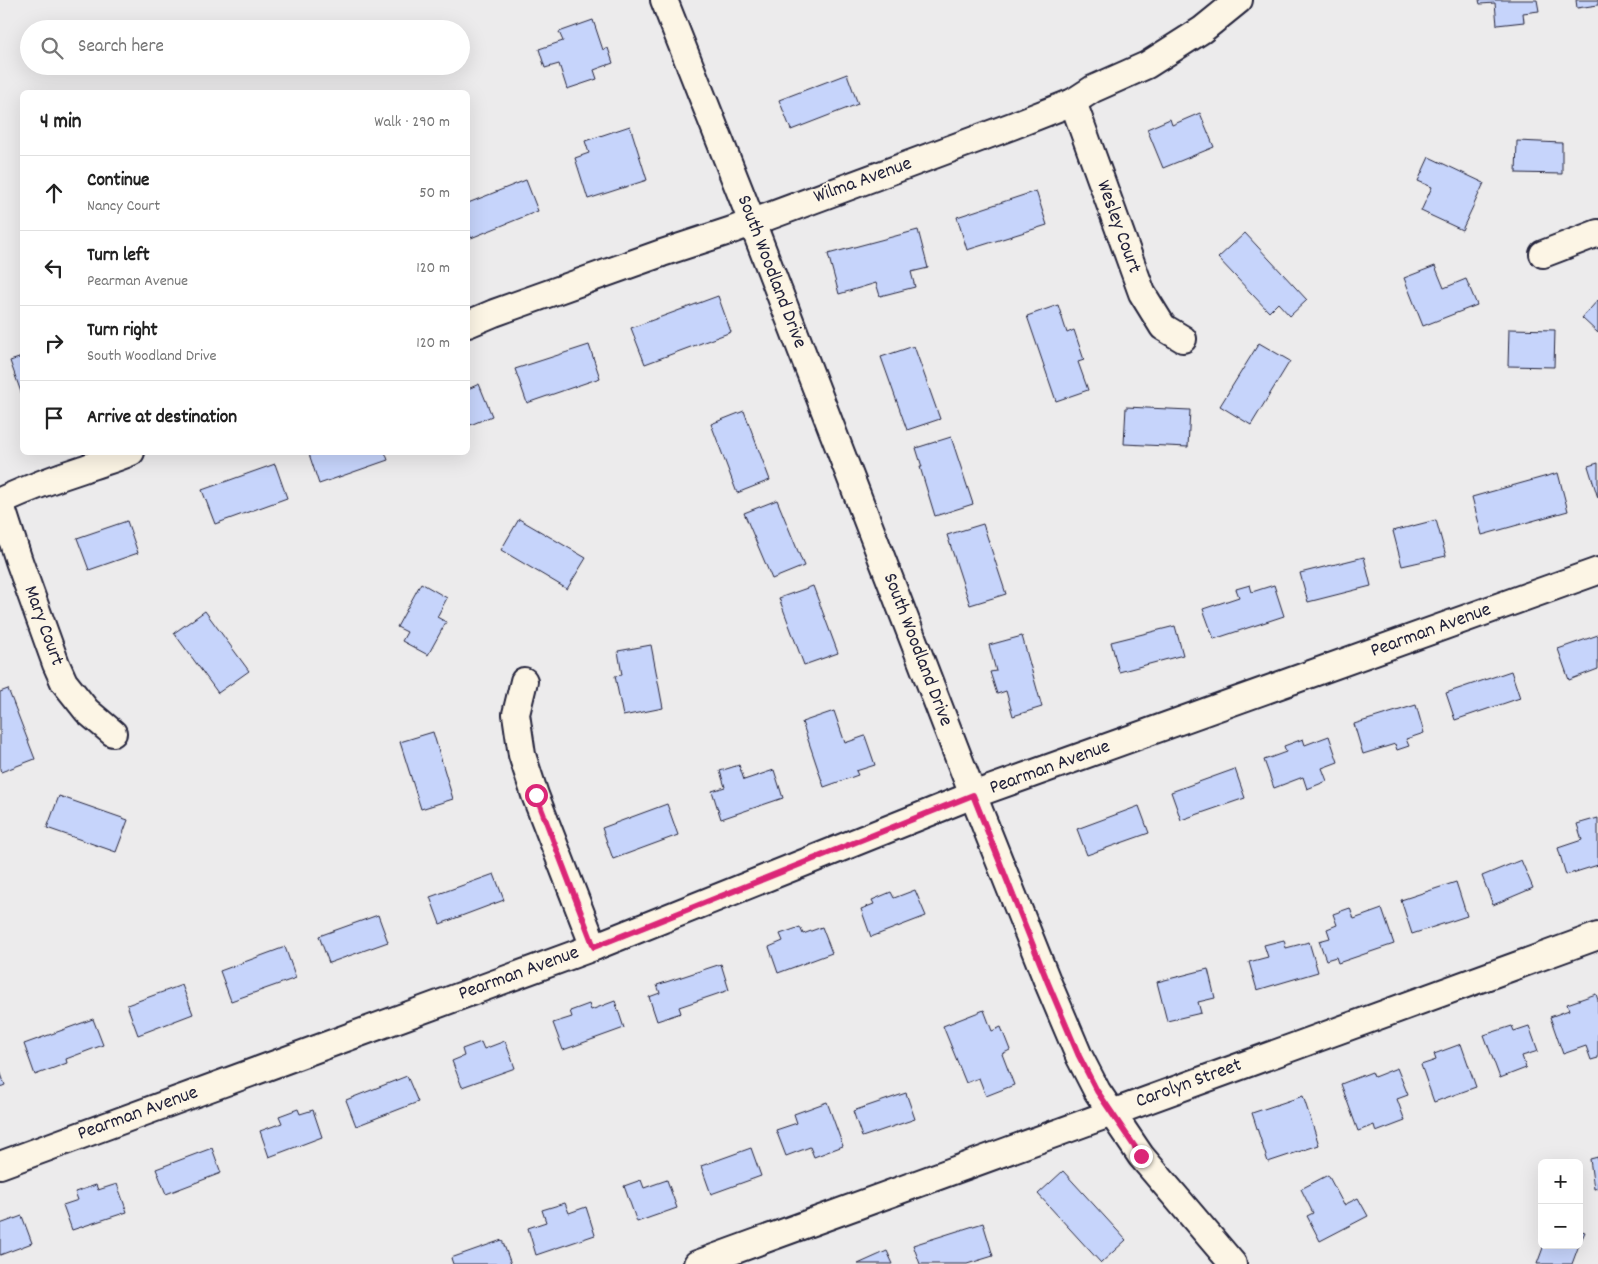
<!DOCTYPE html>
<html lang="en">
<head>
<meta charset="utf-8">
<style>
	:root { --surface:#fff; --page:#f2f2f2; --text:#222; --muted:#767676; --line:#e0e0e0 }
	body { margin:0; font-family:Dekko,sans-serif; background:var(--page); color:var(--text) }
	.controls { position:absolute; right:15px; bottom:15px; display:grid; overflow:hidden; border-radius:8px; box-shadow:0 5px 20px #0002 }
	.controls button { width:45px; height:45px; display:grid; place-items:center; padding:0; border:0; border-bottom:1px solid var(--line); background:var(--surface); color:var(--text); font:25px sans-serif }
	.stop { position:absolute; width:15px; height:15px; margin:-11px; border:4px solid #db2777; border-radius:50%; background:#fff }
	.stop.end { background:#db2777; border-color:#fff; box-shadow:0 1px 5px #0008 }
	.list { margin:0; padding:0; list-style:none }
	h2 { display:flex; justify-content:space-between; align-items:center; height:65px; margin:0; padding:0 20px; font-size:21px }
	h2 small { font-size:16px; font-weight:400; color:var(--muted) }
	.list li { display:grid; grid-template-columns:32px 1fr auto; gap:15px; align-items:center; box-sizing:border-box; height:75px; padding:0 20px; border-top:1px solid var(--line) }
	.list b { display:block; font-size:19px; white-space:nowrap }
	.list p { margin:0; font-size:16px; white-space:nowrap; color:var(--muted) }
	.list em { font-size:16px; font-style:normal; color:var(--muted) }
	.icon { flex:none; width:28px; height:28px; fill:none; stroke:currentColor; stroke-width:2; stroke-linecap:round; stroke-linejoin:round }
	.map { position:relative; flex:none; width:1598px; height:1264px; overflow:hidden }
	.search { position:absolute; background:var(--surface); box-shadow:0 5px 20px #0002; left:20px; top:20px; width:450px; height:55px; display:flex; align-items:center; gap:12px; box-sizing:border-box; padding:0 18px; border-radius:28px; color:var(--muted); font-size:19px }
	.panel { position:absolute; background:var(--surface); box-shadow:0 5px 20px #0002; left:20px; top:90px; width:450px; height:365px; border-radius:8px }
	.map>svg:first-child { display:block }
	.building { fill:#c6d4fb; stroke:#22223b }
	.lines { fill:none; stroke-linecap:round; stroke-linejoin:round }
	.minor-casing { stroke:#22223b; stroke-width:30 }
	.minor { stroke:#fcf5e5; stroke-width:26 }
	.route { stroke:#db2777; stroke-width:6 }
	.labels { text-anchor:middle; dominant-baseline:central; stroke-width:4; stroke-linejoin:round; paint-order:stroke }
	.street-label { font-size:20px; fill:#22223b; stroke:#fcf5e5 }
</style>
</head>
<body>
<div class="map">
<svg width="1598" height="1264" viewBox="0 0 1598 1264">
	<rect width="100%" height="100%" fill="#ecebec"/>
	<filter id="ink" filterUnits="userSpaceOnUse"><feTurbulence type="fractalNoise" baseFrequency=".02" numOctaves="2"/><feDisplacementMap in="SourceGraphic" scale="10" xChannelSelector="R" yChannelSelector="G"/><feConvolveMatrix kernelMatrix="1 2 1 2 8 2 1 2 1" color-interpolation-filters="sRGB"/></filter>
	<g filter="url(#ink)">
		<!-- building -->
		<g class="building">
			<polygon points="1479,0 1537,0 1539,11 1523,13 1524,22 1497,25 1495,3 1480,4"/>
			<polygon points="1576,0 1598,0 1598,5 1577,8"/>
			<polygon points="593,20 603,50 608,48 613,63 594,70 597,79 567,89 559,64 545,68 539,49 563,41 559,32"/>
			<polygon points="847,74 858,104 791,130 779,100"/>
			<polygon points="1200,113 1214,147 1163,168 1147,129 1170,119 1172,125"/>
			<polygon points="630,126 647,180 588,199 575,158 589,153 585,141"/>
			<polygon points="1517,141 1562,143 1562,174 1516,173"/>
			<polygon points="1429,157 1484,183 1462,230 1421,211 1432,187 1418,181"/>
			<polygon points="526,180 538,211 471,238 468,230 468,203"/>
			<polygon points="1036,191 1047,225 967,250 957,217"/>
			<polygon points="918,230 928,268 911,272 915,287 880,296 876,283 839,294 828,254"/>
			<polygon points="1245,233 1307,300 1290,316 1278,303 1269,312 1218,258"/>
			<polygon points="1435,266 1444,288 1466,279 1477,305 1423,326 1404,278"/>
			<polygon points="718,296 731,332 645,364 631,328"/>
			<polygon points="1598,300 1598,333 1582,318"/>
			<polygon points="1058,305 1067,333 1074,330 1084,360 1078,362 1088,390 1056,401 1027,316"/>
			<polygon points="1509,329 1555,330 1554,367 1508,366"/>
			<polygon points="1259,343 1290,361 1251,425 1220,406"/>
			<polygon points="589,345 600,378 527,403 515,369"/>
			<polygon points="914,346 940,419 907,430 881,357"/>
			<polygon points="22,357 22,395 10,361"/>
			<polygon points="479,384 492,416 468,426 468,389"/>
			<polygon points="1126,407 1190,410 1188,447 1124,444"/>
			<polygon points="744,411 770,480 737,493 711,424"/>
			<polygon points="951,437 973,504 935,516 920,467 922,467 916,448"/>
			<polygon points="313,452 385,452 388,460 319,484 309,454"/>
			<polygon points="1598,463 1598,498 1588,466"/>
			<polygon points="275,464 287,498 215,524 202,490"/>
			<polygon points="1558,473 1568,511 1482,535 1472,497"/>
			<polygon points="777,500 804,566 772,579 744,513"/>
			<polygon points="519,519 586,558 567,589 501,550"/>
			<polygon points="1436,520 1446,556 1402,566 1393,531"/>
			<polygon points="127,521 138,553 89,570 77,538"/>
			<polygon points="983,524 1006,594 970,605 947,535"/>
			<polygon points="1364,557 1371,586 1308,602 1300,573"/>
			<polygon points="421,583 447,598 437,617 446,622 428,655 402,641 407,632 397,627"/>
			<polygon points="1250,585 1252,592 1274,585 1284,616 1214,639 1203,609 1239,597 1236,589"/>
			<polygon points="813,586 838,653 804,665 779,598"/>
			<polygon points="205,611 249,671 218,693 174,633"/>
			<polygon points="1175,626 1183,655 1119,672 1111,642"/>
			<polygon points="1598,635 1598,669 1569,680 1558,649"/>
			<polygon points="1022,636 1042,707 1013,716 1006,691 997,694 990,672 996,671 989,645"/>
			<polygon points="651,645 663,708 623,716 615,676 622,675 618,651"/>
			<polygon points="1511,671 1520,698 1455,720 1446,693"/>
			<polygon points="8,689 35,759 1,772 0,769 0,692"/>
			<polygon points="1416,705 1424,733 1406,739 1409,746 1397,750 1395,744 1363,754 1354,724"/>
			<polygon points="834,711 845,743 865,736 875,765 856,771 858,775 824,787 802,722"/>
			<polygon points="433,732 453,799 421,809 400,742"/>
			<polygon points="1329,736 1338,762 1322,768 1327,781 1307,789 1303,777 1274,788 1264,760 1286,752 1284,746 1303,739 1305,745"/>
			<polygon points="739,765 744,780 774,770 783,798 721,819 712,791 725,787 720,771"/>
			<polygon points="1235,769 1245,798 1181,820 1171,792"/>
			<polygon points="59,796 128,820 116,852 47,828"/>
			<polygon points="667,804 678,835 613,859 602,828"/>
			<polygon points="1139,806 1149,833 1087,855 1077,829"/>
			<polygon points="1598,818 1598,865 1566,875 1558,848 1582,840 1577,824"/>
			<polygon points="1521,860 1533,888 1493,905 1482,876"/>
			<polygon points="494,874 504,900 440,924 430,897"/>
			<polygon points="1456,882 1467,916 1412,934 1401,900"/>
			<polygon points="915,890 926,916 871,937 861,909 874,904 872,900 891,892 894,898"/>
			<polygon points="1350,908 1354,919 1382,909 1394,944 1338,963 1336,957 1326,960 1319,941 1330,938 1327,929 1337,925 1333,914"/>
			<polygon points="378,915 388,942 329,963 319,936"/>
			<polygon points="800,927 803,934 822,927 832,953 778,973 769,947 783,941 780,934"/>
			<polygon points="1284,940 1286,948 1309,942 1318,972 1257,990 1249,962 1268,957 1264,945"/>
			<polygon points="285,947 296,978 231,1001 220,971"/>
			<polygon points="721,964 729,990 679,1007 681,1013 657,1021 649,997 660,993 657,985"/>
			<polygon points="1208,969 1215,998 1198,1002 1201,1013 1167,1021 1157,982"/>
			<polygon points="182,985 193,1014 138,1035 127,1005"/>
			<polygon points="1596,994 1598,1000 1598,1058 1591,1060 1586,1046 1563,1054 1550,1017 1569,1010 1567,1004"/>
			<polygon points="615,1001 624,1028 563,1050 553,1023 572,1017 570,1011 589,1004 591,1010"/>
			<polygon points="984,1010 992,1031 1001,1027 1010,1050 1002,1054 1014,1085 986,1096 979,1078 966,1083 943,1026"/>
			<polygon points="93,1019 103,1045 66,1059 67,1063 35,1075 24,1044"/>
			<polygon points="1512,1026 1514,1031 1529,1026 1538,1051 1522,1056 1526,1068 1500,1078 1484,1035"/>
			<polygon points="505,1041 515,1068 462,1087 452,1061 464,1056 462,1049 481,1042 484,1049"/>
			<polygon points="1461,1044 1476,1087 1434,1102 1421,1065 1436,1060 1434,1054"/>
			<polygon points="1397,1068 1408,1095 1397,1099 1405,1121 1376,1132 1374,1125 1358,1131 1341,1084 1372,1072 1374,1077"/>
			<polygon points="0,1071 5,1085 0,1087"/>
			<polygon points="407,1076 418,1102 356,1126 346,1100"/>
			<polygon points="906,1093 915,1119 862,1137 853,1111"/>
			<polygon points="1303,1096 1319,1145 1268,1162 1252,1113"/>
			<polygon points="827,1102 843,1146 814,1157 810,1147 786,1156 776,1130 797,1123 794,1114"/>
			<polygon points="298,1109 300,1114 313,1110 322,1137 269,1157 260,1131 282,1123 279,1116"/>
			<polygon points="212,1148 221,1173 166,1194 156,1169"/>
			<polygon points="751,1148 761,1176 711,1194 701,1166"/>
			<polygon points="1598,1157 1598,1188 1594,1189 1590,1159"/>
			<polygon points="1063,1171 1126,1240 1101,1263 1038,1194"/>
			<polygon points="1328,1175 1344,1205 1358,1198 1368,1216 1320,1241 1307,1216 1313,1213 1301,1189"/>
			<polygon points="641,1180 644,1188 667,1180 677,1208 637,1222 624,1186"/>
			<polygon points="117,1184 127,1212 72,1230 63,1205 78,1200 75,1192 96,1185 98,1190"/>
			<polygon points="565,1203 569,1213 586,1207 595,1235 536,1255 528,1228 546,1222 542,1210"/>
			<polygon points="22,1216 32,1243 0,1255 0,1224"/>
			<polygon points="983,1223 993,1256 967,1264 920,1264 913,1245"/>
			<polygon points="1579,1230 1585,1232 1579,1245"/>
			<polygon points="502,1240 511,1264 453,1264 451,1258"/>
			<polygon points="1544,1245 1579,1245 1572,1264 1537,1264"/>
			<polygon points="887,1251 893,1264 858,1264"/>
		</g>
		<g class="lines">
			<!-- minor casing -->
			<g class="minor-casing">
				<g id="minor">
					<polyline points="664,0 752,222 973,795 1048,983 1079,1056 1097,1091 1141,1156 1233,1264"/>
					<polyline points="1073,102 1142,293 1163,327 1183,339"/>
					<polyline points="1543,254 1598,233"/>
					<polyline points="468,324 494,313 662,253 732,230 1012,126 1073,102 1093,89 1147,65 1202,30 1239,0"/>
					<path d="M0 501C27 489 55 478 83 469 99 463 115 459 131 452"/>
					<polyline points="0,502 19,561 56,664 64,682 87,711 113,733"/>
					<polyline points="524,681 516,714 522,755 535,795 594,947"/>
					<polyline points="0,1165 594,947 973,795 1598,571"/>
					<polyline points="697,1264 1598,936"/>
				</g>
			</g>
			<!-- minor -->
			<use href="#minor" class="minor"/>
		</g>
	</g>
	<g class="lines" filter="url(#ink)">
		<!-- route -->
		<polyline class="route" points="536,795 594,947 973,795 1048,983 1079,1056 1097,1091 1141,1156"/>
	</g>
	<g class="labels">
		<!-- street labels -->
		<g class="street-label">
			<text transform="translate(863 181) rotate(-20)">Wilma Avenue</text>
			<text transform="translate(1118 227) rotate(70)">Wesley Court</text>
			<text transform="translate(771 272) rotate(69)">South Woodland Drive</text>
			<text transform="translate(43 626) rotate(70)">Mary Court</text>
			<text transform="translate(1431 631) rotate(-20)">Pearman Avenue</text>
			<text transform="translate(917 650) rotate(69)">South Woodland Drive</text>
			<text transform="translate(1050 768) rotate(-20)">Pearman Avenue</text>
			<text transform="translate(519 974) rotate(-20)">Pearman Avenue</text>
			<text transform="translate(1189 1084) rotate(-20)">Carolyn Street</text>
			<text transform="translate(138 1114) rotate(-20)">Pearman Avenue</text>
		</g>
	</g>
</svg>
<div class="controls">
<button>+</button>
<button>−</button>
</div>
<div class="stop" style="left:536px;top:795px"></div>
<div class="stop end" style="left:1141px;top:1156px"></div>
<div class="search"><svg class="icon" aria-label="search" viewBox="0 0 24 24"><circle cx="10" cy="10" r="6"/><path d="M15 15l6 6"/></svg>Search here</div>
<section class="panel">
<h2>4 min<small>Walk · 290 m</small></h2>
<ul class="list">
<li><svg class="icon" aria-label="ahead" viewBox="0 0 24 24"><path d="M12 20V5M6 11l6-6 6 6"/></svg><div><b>Continue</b><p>Nancy Court</p></div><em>50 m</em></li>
<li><svg class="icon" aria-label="left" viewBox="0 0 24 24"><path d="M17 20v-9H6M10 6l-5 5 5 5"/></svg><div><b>Turn left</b><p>Pearman Avenue</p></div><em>120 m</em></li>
<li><svg class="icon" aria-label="right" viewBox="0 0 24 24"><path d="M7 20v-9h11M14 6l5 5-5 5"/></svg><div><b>Turn right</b><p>South Woodland Drive</p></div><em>120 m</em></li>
<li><svg class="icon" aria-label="arrive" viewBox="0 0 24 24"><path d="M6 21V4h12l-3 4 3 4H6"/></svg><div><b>Arrive at destination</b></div></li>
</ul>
</section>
</div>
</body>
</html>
